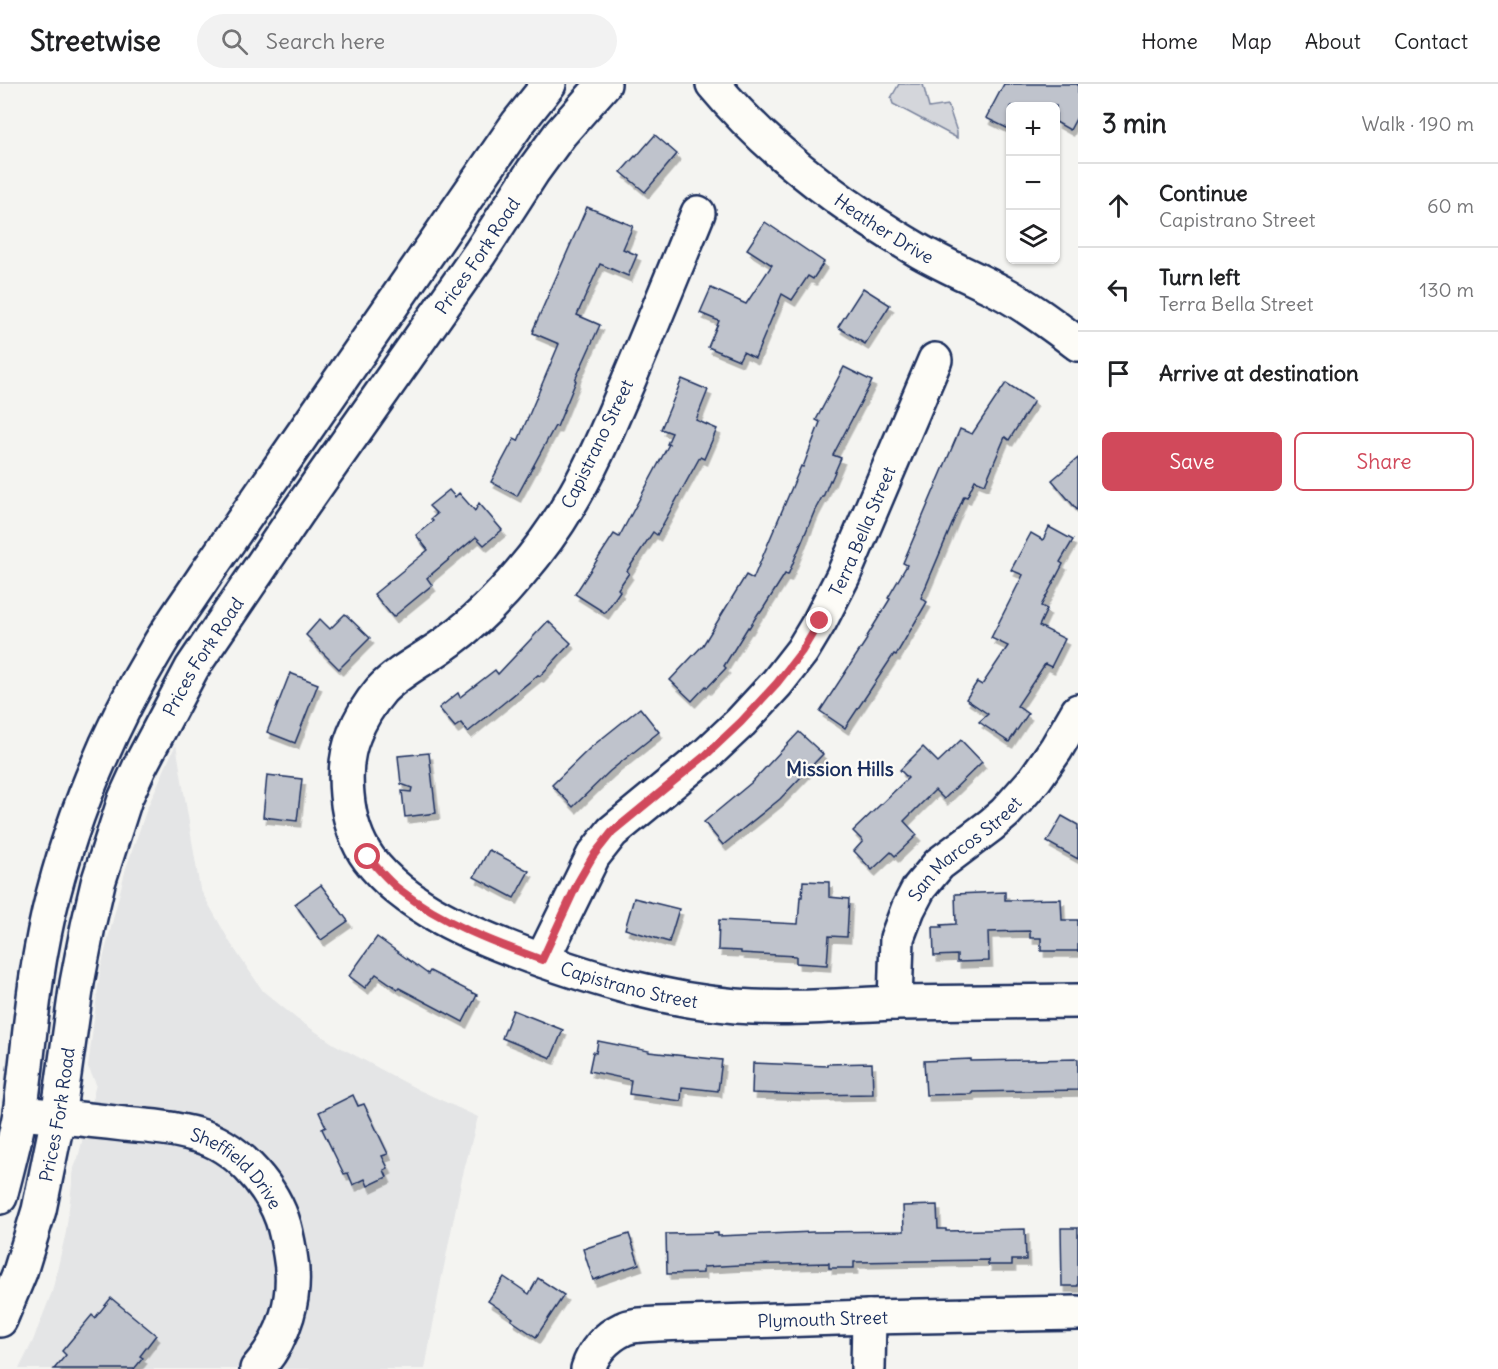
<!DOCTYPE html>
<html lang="en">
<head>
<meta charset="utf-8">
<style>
	:root { --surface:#fff; --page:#f2f2f2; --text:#202124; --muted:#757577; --line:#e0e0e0; --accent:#d1495b }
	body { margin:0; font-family:Delius,sans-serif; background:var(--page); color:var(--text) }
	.controls { position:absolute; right:18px; top:18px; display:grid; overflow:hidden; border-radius:9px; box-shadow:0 2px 4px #0004 }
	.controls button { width:54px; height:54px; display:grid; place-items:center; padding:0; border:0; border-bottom:2px solid var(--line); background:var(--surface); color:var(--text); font:30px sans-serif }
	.stop { position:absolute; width:18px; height:18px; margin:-14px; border:4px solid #d1495b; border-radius:50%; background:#fff }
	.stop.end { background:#d1495b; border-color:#fff; box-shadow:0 2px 6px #0008 }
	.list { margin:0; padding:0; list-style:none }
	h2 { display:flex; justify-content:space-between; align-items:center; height:78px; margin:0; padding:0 24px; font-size:26px }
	h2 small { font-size:20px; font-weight:400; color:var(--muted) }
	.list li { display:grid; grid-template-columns:39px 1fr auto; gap:18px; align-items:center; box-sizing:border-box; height:84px; padding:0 24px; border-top:2px solid var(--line) }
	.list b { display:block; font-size:22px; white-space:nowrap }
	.list p { margin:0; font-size:20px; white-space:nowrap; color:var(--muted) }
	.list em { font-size:20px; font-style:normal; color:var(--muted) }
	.actions { display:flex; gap:12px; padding:18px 24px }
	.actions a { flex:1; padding:14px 0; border:2px solid var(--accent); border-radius:9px; text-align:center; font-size:21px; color:var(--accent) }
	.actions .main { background:var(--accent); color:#fff }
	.icon { flex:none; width:33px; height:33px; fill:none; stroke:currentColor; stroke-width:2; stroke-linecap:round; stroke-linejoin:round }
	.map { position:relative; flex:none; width:1078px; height:1285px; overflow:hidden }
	header { display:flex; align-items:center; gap:36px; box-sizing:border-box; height:84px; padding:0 30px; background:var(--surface); border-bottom:2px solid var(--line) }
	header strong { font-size:28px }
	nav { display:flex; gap:33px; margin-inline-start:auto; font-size:21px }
	.search { width:420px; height:54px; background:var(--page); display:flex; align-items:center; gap:15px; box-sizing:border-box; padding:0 21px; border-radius:33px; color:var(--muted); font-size:22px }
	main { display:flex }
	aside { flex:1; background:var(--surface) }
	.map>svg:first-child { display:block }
	.built { fill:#e4e5e6 }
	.green { fill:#d4d6db; stroke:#78829c; stroke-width:1.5 }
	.building { fill:#bfc3cc; stroke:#1b2f5e; stroke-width:1.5; filter:url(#shadow) }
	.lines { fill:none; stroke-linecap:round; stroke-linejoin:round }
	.minor-casing { stroke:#1b2f5e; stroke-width:38 }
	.major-casing { stroke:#1b2f5e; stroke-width:38 }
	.minor { stroke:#fdfcf7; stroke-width:33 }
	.major { stroke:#fdfcf7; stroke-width:33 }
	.route { stroke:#d1495b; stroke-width:8 }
	.labels { text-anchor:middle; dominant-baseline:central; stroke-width:4.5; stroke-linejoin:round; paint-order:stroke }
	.street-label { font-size:18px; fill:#1b2f5e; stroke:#fdfcf7 }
	.neighbourhood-label { font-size:20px; font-weight:bold; fill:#1b2f5e; stroke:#fdfcf7 }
</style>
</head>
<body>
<header>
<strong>Streetwise</strong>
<div class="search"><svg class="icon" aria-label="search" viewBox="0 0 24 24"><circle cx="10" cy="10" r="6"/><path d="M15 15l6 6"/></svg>Search here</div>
<nav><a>Home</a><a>Map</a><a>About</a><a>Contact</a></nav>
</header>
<main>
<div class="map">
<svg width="1078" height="1285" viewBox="0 0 1078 1285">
	<defs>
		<filter id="shadow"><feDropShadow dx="3.5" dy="6" stdDeviation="0" flood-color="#0004"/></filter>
	</defs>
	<rect width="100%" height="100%" fill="#f4f4f1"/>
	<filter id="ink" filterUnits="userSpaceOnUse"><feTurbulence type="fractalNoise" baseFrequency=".0167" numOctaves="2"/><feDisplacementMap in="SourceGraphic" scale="12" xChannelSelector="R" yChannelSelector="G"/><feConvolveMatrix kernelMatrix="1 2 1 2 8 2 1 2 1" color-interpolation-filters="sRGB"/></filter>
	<g filter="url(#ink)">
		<!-- built -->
		<polygon class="built" points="176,660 200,805 231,860 263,907 297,935 334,960 419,1006 478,1033 462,1094 441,1197 425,1285 19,1285 32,1259 52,1208 66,1148 74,1084 78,1074 96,1000 88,983 100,887 126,784 148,722"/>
		<!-- green -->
		<polygon class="green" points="899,0 923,0 929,24 948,21 957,48 957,54 893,20 891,14"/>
		<!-- building -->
		<g class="building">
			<polygon points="1004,0 1078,0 1078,31 1070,46 1056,38 1056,22 1011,22 1011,46 986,34"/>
			<polygon points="655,51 677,70 645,108 621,88 635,72 636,73"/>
			<polygon points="587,123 633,142 623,165 637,171 628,192 600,180 577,231 600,241 575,296 576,297 557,343 555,342 517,412 491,398 514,355 518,357 559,260 533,249 534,246 533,246"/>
			<polygon points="765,138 824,178 813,195 808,192 792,216 782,210 755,274 743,268 739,276 708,263 719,237 700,229 711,204 746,220 772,181 747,165"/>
			<polygon points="863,204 890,221 865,260 838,243"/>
			<polygon points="844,283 872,297 833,371 841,374 831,397 830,396 823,413 822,413 815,426 788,491 785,490 761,528 759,528 749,544 748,543 724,582 726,584 707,604 706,602 692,617 670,596 703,561 746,491 753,495 801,382 803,383 820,338 816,336"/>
			<polygon points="682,295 708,306 696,336 717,345 704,375 700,373 657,451 653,448 627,487 629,489 618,505 620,507 605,529 575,510 614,450 619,453 669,360 667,360 672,349 661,345"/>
			<polygon points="1006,299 1034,317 1009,356 1005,353 985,400 975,396 967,413 964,412 921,514 927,518 896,571 894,570 845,644 820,627 867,555 866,554 890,515 888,514 907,481 903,479 960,345 972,350"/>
			<polygon points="1078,374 1078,427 1052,396"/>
			<polygon points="449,406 455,413 459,409 475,427 479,419 502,446 484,461 476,453 427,494 432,501 393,533 374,510 428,466 416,451 433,437 431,435 437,430 429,422"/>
			<polygon points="1049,443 1073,456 1060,478 1063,480 1041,522 1047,525 1039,542 1065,555 1051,583 1045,580 1017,622 1028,630 1009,658 979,638 988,630 966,615 977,598 982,601 1008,562 991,554 1023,491 1011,486 1031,449 1043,456"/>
			<polygon points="345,530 370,554 339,585 315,561 315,560 306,551 320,535 330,545"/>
			<polygon points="548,537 571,559 540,592 538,591 468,648 461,639 455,643 439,624 458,609 460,613 495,586 498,590"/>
			<polygon points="290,589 318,600 295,659 267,648"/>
			<polygon points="640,624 659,648 610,687 573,723 552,701 590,664"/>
			<polygon points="799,648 823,670 780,715 723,761 704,738 751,699"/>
			<polygon points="961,656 982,678 944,715 935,706 904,737 917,751 895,772 891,768 872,786 854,767 863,757 853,747 908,694 900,686 923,663 938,678"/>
			<polygon points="429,669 436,729 405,733 402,707 411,708 412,704 401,700 398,672"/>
			<polygon points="267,691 302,695 297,737 263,733"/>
			<polygon points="1062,732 1078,741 1078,775 1047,758"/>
			<polygon points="489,766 529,787 514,814 474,793"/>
			<polygon points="803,797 829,798 829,813 849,815 847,853 829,852 827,881 796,879 796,872 741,869 741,867 718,866 719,836 798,840 800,813 802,813"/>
			<polygon points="321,801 348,837 321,856 295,820"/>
			<polygon points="1005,808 1005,816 1061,815 1062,836 1078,836 1078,867 1041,867 1041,854 1030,854 1030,847 988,848 989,877 957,878 957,871 934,872 933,843 942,843 941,841 956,840 955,810"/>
			<polygon points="634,814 679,825 669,858 625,845"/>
			<polygon points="377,853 428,890 430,887 477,911 463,938 399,904 398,905 376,890 365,904 349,892"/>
			<polygon points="513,926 563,946 551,974 502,954"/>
			<polygon points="598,957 649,967 649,968 722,976 718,1007 682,1003 681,1017 629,1010 631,996 589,987 593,968 596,969"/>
			<polygon points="971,975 971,977 1078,975 1078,1006 972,1008 972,1010 926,1011 924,977"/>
			<polygon points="753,979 827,982 827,980 872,979 873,1010 812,1011 752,1009"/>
			<polygon points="353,1011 358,1022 364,1020 388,1070 382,1072 388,1084 384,1086 387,1093 368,1102 365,1095 353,1101 348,1089 344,1090 322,1045 326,1043 319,1028"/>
			<polygon points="937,1121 938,1145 946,1145 946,1147 1025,1145 1026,1176 1012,1176 1012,1181 988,1181 988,1176 854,1178 854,1184 829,1184 829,1179 740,1181 703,1183 703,1189 667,1190 666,1150 718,1149 718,1152 813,1148 904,1147 903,1122"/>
			<polygon points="1061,1144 1078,1144 1078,1202 1062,1202"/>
			<polygon points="629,1150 639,1180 593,1196 583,1165"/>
			<polygon points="504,1193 529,1210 538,1194 564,1211 536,1253 511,1236 513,1234 488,1217"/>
			<polygon points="111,1214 156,1251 140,1272 143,1274 134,1285 54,1285 66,1271 62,1267 92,1231 95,1234"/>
		</g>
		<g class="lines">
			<!-- minor casing -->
			<g class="minor-casing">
				<g id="minor">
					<path id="s1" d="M713 0C770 69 844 123 921 168 948 183 976 195 1003 209 1029 223 1054 242 1078 260"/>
					<path id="s2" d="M698 129C675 185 652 242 628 298 610 339 593 382 569 421 555 445 538 468 520 489 500 513 474 539 449 557 427 574 400 586 381 606 370 619 360 635 354 651 346 670 345 691 347 711 349 734 355 756 369 775 406 824 473 851 530 872 597 896 665 916 736 922 789 926 842 921 895 919 956 918 1017 918 1078 917"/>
					<path id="s3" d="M542 876 593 772 612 748 707 670 741 638 777 599 802 567 820 537 843 492 935 276"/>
					<path id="s4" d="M895 919 897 854 908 825 919 804 939 780 991 741 1005 729 1035 695 1056 665 1078 627"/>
					<path id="s5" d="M20 1029C55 1032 90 1036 124 1040 148 1042 174 1044 197 1051 235 1061 269 1099 282 1135 286 1146 288 1158 290 1170 298 1212 285 1254 257 1285"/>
					<path id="s6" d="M588 1285C593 1268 606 1253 623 1245 633 1240 646 1241 657 1240L869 1233 1078 1229"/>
					<polyline points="868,1285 869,1233"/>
				</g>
			</g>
			<!-- major casing -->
			<g class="major-casing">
				<g id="major">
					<path d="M0 1113C7 1085 15 1057 20 1029 28 975 31 920 41 867 59 764 102 656 156 566 171 540 189 516 206 490L518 39 549 0"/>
					<path id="s7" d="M0 1236 20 1188 39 1126 58 1033 77 899 88 842 98 799 125 715 140 682 192 584 298 428 480 169 533 87 560 50 604 0"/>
				</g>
			</g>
			<!-- minor -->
			<use href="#minor" class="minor"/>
			<!-- major -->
			<use href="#major" class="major"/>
		</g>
	</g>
	<g class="lines" filter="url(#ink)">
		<!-- route -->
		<path class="route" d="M368 773C378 785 388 797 400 806 442 839 493 858 542 876L578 798 593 772 612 748 707 670 741 638 777 599 802 567 820 537"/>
	</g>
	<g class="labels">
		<!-- street labels -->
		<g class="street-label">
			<text stroke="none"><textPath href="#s1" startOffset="225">Heather Drive</textPath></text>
			<text stroke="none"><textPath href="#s7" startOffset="1186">Prices Fork Road</textPath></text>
			<text transform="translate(597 360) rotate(-64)">Capistrano Street</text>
			<text stroke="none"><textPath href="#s3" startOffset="544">Terra Bella Street</textPath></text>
			<text stroke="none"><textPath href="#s7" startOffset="700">Prices Fork Road</textPath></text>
			<text stroke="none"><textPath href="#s4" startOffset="180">San Marcos Street</textPath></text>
			<text stroke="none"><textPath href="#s2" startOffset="1062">Capistrano Street</textPath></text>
			<text stroke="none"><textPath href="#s7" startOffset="214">Prices Fork Road</textPath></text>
			<text stroke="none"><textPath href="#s5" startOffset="231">Sheffield Drive</textPath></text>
			<text stroke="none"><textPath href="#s6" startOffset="255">Plymouth Street</textPath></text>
		</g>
		<!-- neighbourhood labels -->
		<g class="neighbourhood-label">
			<text x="840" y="684">Mission Hills</text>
		</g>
	</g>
</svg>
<div class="controls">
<button>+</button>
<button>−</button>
<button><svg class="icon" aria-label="layers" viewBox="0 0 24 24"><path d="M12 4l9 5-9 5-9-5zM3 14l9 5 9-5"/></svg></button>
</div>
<div class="stop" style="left:368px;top:773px"></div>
<div class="stop end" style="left:820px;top:537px"></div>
</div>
<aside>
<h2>3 min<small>Walk · 190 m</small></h2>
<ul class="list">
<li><svg class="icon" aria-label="ahead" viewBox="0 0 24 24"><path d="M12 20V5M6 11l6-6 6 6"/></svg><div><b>Continue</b><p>Capistrano Street</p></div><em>60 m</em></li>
<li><svg class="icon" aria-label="left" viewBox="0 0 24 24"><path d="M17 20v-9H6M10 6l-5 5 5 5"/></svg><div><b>Turn left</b><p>Terra Bella Street</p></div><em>130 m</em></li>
<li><svg class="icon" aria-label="arrive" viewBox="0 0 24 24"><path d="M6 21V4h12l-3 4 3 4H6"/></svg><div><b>Arrive at destination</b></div></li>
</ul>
<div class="actions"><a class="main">Save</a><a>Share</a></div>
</aside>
</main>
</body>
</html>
